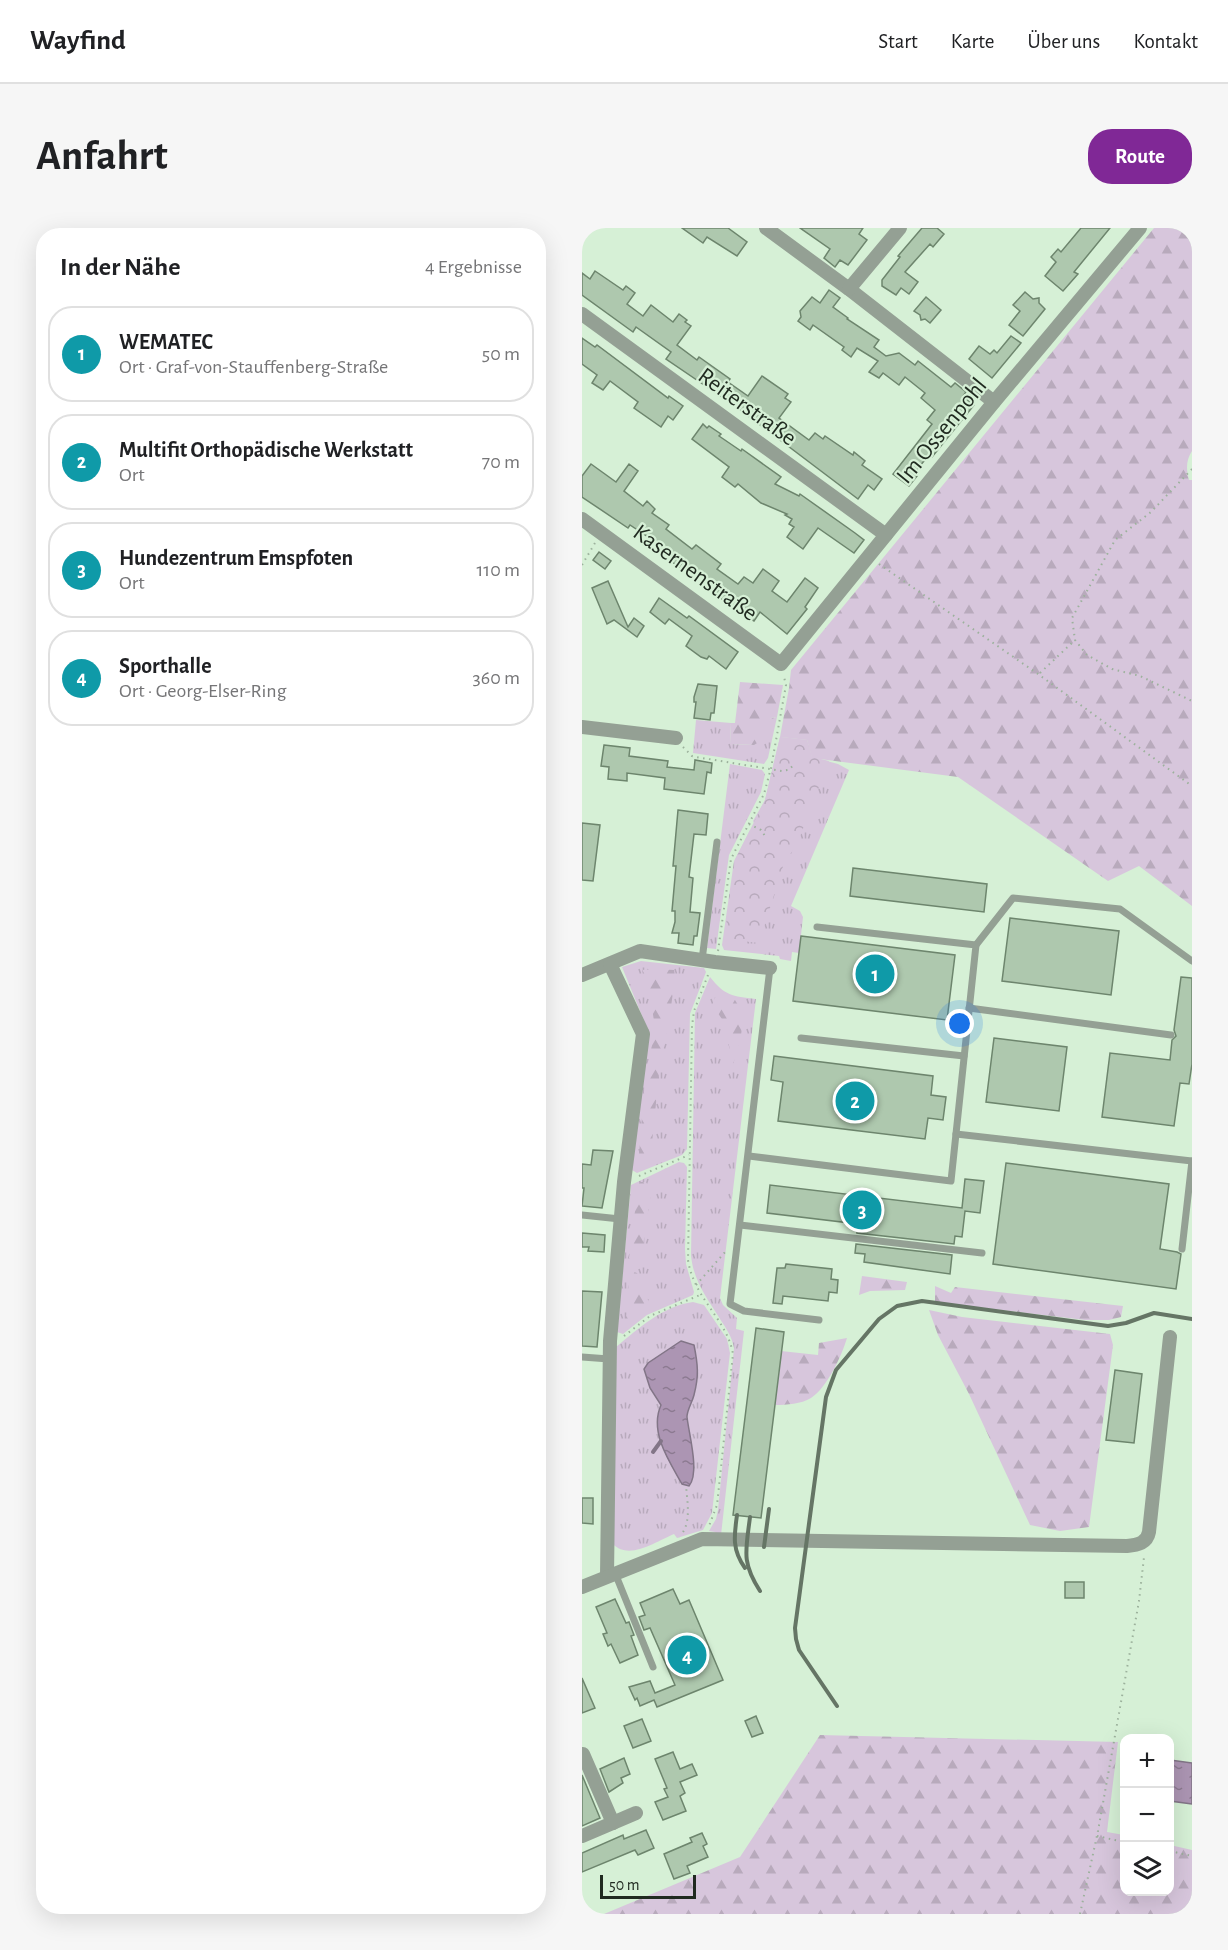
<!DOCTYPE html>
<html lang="de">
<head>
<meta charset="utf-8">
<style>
	:root { --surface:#fff; --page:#f6f6f6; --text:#202124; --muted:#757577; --line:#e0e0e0; --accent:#802896 }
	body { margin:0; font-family:"Alegreya Sans",sans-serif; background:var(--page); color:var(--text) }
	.controls { position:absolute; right:18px; bottom:18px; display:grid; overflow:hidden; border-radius:12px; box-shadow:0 6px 24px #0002 }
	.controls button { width:54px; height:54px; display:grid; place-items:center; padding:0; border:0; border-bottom:2px solid var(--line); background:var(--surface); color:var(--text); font:30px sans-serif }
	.scale { position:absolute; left:18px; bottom:15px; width:96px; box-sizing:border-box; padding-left:6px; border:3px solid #202a20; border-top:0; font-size:16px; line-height:21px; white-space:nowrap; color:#202a20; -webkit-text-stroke:4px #d6f0d6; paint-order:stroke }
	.you { position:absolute; left:378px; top:796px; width:21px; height:21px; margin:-15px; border:4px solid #fff; border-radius:50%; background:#1a73e8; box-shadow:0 0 0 9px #1a73e833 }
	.badge { display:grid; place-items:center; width:39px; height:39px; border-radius:50%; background:var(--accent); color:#fff; font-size:20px; font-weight:700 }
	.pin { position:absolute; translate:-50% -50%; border:3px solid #fff; box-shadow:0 2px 6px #0006 }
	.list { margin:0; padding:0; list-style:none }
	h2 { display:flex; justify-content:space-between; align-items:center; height:78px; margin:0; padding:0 24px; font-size:26px }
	h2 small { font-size:20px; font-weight:400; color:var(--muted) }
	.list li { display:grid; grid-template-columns:39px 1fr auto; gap:18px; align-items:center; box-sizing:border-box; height:96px; margin:0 12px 12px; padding:0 12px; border:2px solid var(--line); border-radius:24px }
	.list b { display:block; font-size:22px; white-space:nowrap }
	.list p { margin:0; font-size:20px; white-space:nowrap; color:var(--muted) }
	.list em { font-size:20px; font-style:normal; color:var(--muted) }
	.icon { flex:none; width:33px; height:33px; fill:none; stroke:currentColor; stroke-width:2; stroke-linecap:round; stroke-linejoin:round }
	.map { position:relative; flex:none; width:610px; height:1686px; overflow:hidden; border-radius:24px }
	header { display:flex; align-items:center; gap:36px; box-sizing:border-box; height:84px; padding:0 30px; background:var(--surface); border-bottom:2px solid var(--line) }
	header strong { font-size:28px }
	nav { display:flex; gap:33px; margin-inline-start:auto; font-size:21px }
	.intro { display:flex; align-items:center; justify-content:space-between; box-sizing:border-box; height:144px; padding:0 36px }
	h1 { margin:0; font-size:42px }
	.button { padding:15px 27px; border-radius:24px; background:var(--accent); color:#fff; font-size:21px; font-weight:700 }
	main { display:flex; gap:36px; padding:0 36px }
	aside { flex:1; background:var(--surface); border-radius:24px; box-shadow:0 6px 24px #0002 }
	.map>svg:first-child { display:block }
	.grass { fill:url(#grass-tufts); fill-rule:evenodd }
	.forest { fill:url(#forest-firs) }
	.park { fill:url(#park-crowns) }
	.water { fill:url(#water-ripples); stroke:#827587; stroke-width:1.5 }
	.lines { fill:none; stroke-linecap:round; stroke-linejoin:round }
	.stream { stroke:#827587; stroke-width:4 }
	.building { fill:#aec8ae; stroke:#6d856d; stroke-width:1.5 }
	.path { stroke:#9cb19c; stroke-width:2; stroke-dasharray:1.5 4.5; stroke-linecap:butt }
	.lane { stroke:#94a094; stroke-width:7 }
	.street { stroke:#94a094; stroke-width:14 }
	.rail { stroke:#657565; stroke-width:4 }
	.labels { text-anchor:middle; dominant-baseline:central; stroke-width:4.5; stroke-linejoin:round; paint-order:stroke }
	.street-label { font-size:24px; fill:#202a20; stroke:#d6f0d6 }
</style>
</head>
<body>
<header>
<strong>Wayfind</strong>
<nav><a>Start</a><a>Karte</a><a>Über uns</a><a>Kontakt</a></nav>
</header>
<div class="intro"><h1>Anfahrt</h1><a class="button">Route</a></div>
<main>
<aside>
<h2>In der Nähe<small>4 Ergebnisse</small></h2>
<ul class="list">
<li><span class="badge" style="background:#0f9aa8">1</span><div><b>WEMATEC</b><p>Ort · Graf-von-Stauffenberg-Straße</p></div><em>50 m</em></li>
<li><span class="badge" style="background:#0f9aa8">2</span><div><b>Multifit Orthopädische Werkstatt</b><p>Ort</p></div><em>70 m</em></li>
<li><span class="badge" style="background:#0f9aa8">3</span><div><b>Hundezentrum Emspfoten</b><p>Ort</p></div><em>110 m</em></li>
<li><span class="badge" style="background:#0f9aa8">4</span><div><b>Sporthalle</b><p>Ort · Georg-Elser-Ring</p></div><em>360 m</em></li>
</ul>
</aside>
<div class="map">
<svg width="610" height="1686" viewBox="0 0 610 1686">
	<defs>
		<pattern id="grass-tufts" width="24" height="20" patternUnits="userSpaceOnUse" patternTransform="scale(1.5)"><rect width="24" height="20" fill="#d7c6dc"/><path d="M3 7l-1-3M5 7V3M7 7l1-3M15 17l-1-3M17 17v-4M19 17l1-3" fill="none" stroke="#b8aabc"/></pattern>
		<pattern id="forest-firs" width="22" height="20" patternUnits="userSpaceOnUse" patternTransform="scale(1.5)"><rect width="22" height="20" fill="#d7c6dc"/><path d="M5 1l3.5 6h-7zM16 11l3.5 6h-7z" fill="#b8aabc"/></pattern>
		<pattern id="park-crowns" width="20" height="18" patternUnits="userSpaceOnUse" patternTransform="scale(1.5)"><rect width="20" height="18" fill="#d7c6dc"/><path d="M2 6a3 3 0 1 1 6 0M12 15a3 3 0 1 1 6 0" fill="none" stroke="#b8aabc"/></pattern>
		<pattern id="water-ripples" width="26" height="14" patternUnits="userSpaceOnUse" patternTransform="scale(1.5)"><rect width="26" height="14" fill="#ac95b3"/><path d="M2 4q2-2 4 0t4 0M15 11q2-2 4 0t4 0" fill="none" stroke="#8c7a91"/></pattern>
	</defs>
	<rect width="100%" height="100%" fill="#d6f0d6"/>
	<!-- grass -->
	<g class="grass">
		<polygon points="195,489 186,530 182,536 111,525 114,492 149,495 148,516 172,517 189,490"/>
		<polygon points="198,509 225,512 230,529 256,536 267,542 209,678 218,683 221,689 217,725 210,724 209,733 198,731 197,728 142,722 140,717 152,633 168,602 171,602 173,597 171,593 183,572"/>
		<polygon points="148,536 180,542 183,546 179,564 147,627 134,721 125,720"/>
		<polygon points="59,733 122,740 124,744 108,786 105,921 100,927 55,945 50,942 67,805 40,739"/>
		<path d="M128 749C143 768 150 768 174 771L138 1070 141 1077 155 1090 154 1101 162 1103 139 1307H135L133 1304 127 1303 134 1291 136 1282 152 1120C150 1109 144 1100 138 1091 125 1070 111 1052 109 1027L113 785Z"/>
		<polygon points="97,934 102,935 105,939 103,1021 104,1036 112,1064 111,1067 65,1087 41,1106 35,1104 49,957"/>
		<path d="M111 1074 122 1077 145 1111 148 1125 130 1285 121 1302 95 1310 92 1306C75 1313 47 1333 31 1316L34 1119C57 1100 81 1078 111 1074ZM111 1171 105 1185 107 1209 76 1184 79 1177Z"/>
	</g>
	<!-- forest -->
	<g class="forest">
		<path d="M572 0H610V223C604 232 604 241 607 252H610V678L557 638 526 653 376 549 230 530 225 512 198 509 207 460 209 442Z"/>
		<polygon points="158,454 201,457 195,489 189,490 180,512 172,517 148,516 149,495 153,495"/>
		<polygon points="72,741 92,742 93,748 87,795 78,835 68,935 59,943 56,940 62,863 73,799 68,768 60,742"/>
		<path d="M135 766 153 772C166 790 158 817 151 836L142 794 131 778V774Z"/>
		<polygon points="58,954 64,954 69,965 59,1031 54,1033 47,1030 55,967 55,959"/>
		<path d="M49 1043 55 1045C61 1056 65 1065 67 1077L46 1100H41L45 1086 47 1046Z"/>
		<polygon points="280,1048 325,1054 323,1062 288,1063 277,1067"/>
		<polygon points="353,1058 369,1065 373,1059 541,1078 539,1089 527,1092 503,1092 353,1074"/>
		<polygon points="347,1082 380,1089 528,1106 531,1117 507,1299 478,1303 448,1297 387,1166 356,1107"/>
		<path d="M265 1110C260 1127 245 1160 229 1170 219 1176 205 1177 193 1177L199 1123 236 1127 237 1115Z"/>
		<polygon points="238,1507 536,1514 525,1604 542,1607 542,1664 588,1664 588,1617 610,1622 610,1686 22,1686 158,1629"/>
	</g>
	<!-- park -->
	<polygon class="park" points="198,509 225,512 230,529 247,533 214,619 203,632 177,715 142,711 153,632 183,572"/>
	<!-- water -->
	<g class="water">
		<path d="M99 1113 112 1117C116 1137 117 1148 112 1167 110 1175 105 1182 105 1189 107 1207 118 1245 107 1258L100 1256C87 1233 67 1204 79 1177L68 1160 62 1141 66 1135Z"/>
		<polygon points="588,1532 610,1535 610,1576 588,1573"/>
	</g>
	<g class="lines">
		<!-- stream -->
		<polyline class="stream" points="71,1224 79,1213"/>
	</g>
	<!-- building -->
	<g class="building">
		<polygon points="100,0 146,0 165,14 155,28 125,9 121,15"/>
		<polygon points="218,0 281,0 277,6 285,12 266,37 258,32 253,39 242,30 248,21"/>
		<polygon points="340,0 355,0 362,6 351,19 348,16 323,44 336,54 327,66 319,60 314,67 300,58 300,52 318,29 316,28"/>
		<polygon points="499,0 528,0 492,44 496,46 481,63 463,48 474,34 469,29 476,21 479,24"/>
		<polygon points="13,43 41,62 44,58 53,65 45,76 61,88 69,77 91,94 97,86 105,92 103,94 109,98 95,117 115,132 117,129 148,151 146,154 166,168 180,148 206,166 203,170 209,174 197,190 227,212 233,205 241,211 243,208 271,227 272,224 283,233 280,237 300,251 292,262 286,257 276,271 153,178 84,131 89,124 54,99 51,104 0,67 0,45 8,51"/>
		<polygon points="247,62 258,70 251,79 266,90 265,91 297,112 292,119 304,128 317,125 333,137 336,133 369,159 373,155 384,164 381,168 392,177 350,229 347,227 332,245 335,248 327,258 311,246 350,196 345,192 353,182 339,170 343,165 323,149 317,157 301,145 297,150 287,144 296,133 275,120 269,129 260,122 262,119 231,97 228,102 216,93 219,89 218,83 230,69 238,75"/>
		<polygon points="443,64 451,71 457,70 457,75 463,81 441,108 427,97 438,83 431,77"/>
		<polygon points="344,69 359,82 348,95 343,91 339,92 338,87 332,83"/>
		<polygon points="429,108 439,115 410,150 387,131 397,118 408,126 412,122 415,125"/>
		<polygon points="0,110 13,119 15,117 86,170 87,168 101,178 91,192 86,188 79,199 52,180 56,174 28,153 21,162 10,155 15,147 0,136"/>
		<polygon points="121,196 125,200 127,198 139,206 137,208 159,223 160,221 199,249 193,256 217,268 218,266 273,305 282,312 272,325 236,300 221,321 205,309 212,299 207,296 210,291 203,287 205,286 179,275 156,256 153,259 140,249 147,239 110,211"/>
		<polygon points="9,236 34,254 47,236 56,243 42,263 61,278 65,273 73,281 70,285 87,297 84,301 110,321 114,317 139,336 135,341 156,356 162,349 171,355 181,341 197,353 190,363 205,374 223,350 236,360 223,379 225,381 205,406 178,384 172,393 165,389 133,366 137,360 101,334 97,339 77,324 81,319 48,297 46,300 0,269 0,248"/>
		<polygon points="17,324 29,333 23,341 11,332"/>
		<polygon points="26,353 46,399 52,390 62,398 55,409 32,392 25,396 10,360"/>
		<polygon points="77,370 105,390 107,388 156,424 144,441 127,428 125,431 119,429 104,418 110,408 87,391 83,396 68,384"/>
		<polygon points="116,456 135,458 132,485 129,485 128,492 112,490 114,474 112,474 112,469"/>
		<polygon points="22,517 48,520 47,528 86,533 85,539 112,542 113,532 130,535 129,545 125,544 122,566 82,561 83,550 45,545 45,553 26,551 27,539 19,538"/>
		<polygon points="96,582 126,586 124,607 112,606 107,649 111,650 108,684 118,685 115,708 112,708 111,717 96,715 97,705 90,705 93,694 93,683 90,683 94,638 91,638"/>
		<polygon points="0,595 18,597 11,653 0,652"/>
		<polygon points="271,640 405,656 402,684 268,668"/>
		<polygon points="428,690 537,703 529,767 420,753"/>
		<polygon points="219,708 373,727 365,792 211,773"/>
		<polygon points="599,749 610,750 610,836 607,856 598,855 592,898 520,889 528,825 588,832 590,812 594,808 592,802"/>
		<polygon points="412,810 485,819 477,883 404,874"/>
		<polygon points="192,828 351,848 349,867 364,869 361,892 346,890 343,911 196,893 201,854 189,852"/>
		<polygon points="11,922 31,923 20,980 0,978 2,960 0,960 0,936 9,937"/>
		<polygon points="424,935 587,956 578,1021 595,1024 599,1026 594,1061 411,1036"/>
		<polygon points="383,951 402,953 398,985 383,983 380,1009 373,1008 372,1016 275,1005 276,996 185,985 188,957 380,980"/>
		<polygon points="0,1005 23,1007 22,1024 6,1023 7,1019 0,1019"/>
		<polygon points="274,1016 370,1027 368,1046 282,1034 283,1026 273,1025"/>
		<polygon points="204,1036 250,1041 249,1051 256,1052 255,1065 247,1064 246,1073 201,1068 200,1076 191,1075 195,1040 203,1040"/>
		<polygon points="0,1063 20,1064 15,1119 0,1118"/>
		<polygon points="174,1100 202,1104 179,1290 151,1287"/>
		<polygon points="533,1142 560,1146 552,1215 524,1212"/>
		<polygon points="0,1270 11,1270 11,1296 0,1295"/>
		<rect x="483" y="1354" width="19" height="16"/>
		<polygon points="91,1361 98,1376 107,1372 141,1452 75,1479 72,1472 58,1478 55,1470 53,1472 47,1459 68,1453 73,1465 93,1457 68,1400 62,1402 57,1389 63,1387 58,1375"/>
		<polygon points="33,1371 44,1395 47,1394 52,1407 49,1408 56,1427 38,1435 29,1416 26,1418 21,1406 25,1405 14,1379"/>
		<polygon points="0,1450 13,1480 0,1485"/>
		<polygon points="174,1488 181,1505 170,1509 163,1493"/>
		<polygon points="60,1491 69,1513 51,1520 42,1498"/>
		<polygon points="91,1524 98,1541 110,1536 115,1547 98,1554 103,1565 98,1568 104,1583 81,1592 73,1574 86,1569 82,1561 85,1560 73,1531"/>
		<polygon points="42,1530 48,1546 39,1550 41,1555 27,1564 18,1541"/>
		<polygon points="0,1547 18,1590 0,1598"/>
		<polygon points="64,1602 72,1620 56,1627 53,1622 0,1644 0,1625 41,1607 42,1611"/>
		<polygon points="120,1605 125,1616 121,1618 126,1629 105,1638 108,1645 92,1651 82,1626 110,1614 108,1610"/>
	</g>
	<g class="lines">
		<!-- path -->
		<g class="path">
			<polyline points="610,241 569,284 533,312 490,390 493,412 505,427 530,441 558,448 610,473"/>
			<polyline points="297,336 456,446 610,558"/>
			<polyline points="0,337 13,315"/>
			<polyline points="458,445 493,412"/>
			<polyline points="101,519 110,528 114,529 200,543 206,542 212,537"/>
			<polyline points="167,596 179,602 183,608"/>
			<polyline points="136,723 149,631 182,566 189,540 204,457 202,449"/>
			<path d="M126 747 112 783 110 798 106 1032C112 1071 145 1091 151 1126L135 1277 127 1298"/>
			<polyline points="57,948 107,927"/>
			<polyline points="114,1057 144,1023"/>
			<polyline points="42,1108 68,1088 118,1067"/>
			<path d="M101 1304C109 1291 105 1272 104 1257"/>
			<polyline points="515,1608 542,1614"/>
			<polyline points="588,1623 610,1628"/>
			<polyline points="498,1686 516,1603 557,1373 562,1329"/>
		</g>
		<!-- lane -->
		<g class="lane">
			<polyline points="394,717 431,670 538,681 610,733"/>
			<polyline points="120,732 135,614"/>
			<polyline points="188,740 148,1076 162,1083 237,1092"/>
			<polyline points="387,780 589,807"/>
			<polyline points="219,810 382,828"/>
			<polyline points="374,906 610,933"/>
			<polyline points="167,928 369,953 394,717 235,699"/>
			<polyline points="0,987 38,991"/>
			<polyline points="158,997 400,1025"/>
			<polyline points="600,1021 610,933"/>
			<polyline points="0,1129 27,1131"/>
			<polyline points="33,1345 71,1439"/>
		</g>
		<!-- street -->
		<g class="street">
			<polyline points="184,0 267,61 412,174"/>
			<polyline points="267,61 318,0"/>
			<polyline points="0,86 304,307"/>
			<polyline points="0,291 199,436 412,174 558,0"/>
			<polyline points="0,499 94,510"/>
			<polyline points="0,747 58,723 133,734 188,740"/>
			<polyline points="25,1348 28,1113 42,954 61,806 28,736"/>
			<path d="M0 1359 120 1311 545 1318C556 1317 565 1315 567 1304L588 1109"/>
			<polyline points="1,1526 31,1595"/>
			<polyline points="0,1608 54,1585"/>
		</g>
		<!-- rail -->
		<g class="rail">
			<path d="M155 1287C152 1308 150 1322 163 1340"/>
			<path d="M168 1289C164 1322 159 1334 178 1363"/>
			<polyline points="182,1319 187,1281"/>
			<polyline points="255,1478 217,1422 214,1411 213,1400 244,1169 254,1142 297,1091 315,1078 340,1073 526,1098 544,1095 572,1085 610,1091"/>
		</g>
	</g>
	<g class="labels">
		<!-- street labels -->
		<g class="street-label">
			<text transform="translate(165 179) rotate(36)">Reiterstraße</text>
			<text transform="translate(360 203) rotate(-51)">Im Ossenpohl</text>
			<text transform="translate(113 345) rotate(36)">Kasernenstraße</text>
		</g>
	</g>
</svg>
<div class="controls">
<button>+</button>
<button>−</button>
<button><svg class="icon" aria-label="layers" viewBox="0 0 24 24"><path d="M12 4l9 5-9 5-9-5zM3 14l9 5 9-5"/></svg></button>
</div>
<div class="scale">50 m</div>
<div class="you"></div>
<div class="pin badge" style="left:293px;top:746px;background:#0f9aa8">1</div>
<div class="pin badge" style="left:273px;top:873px;background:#0f9aa8">2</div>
<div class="pin badge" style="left:280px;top:982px;background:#0f9aa8">3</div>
<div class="pin badge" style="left:105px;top:1427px;background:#0f9aa8">4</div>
</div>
</main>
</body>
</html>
